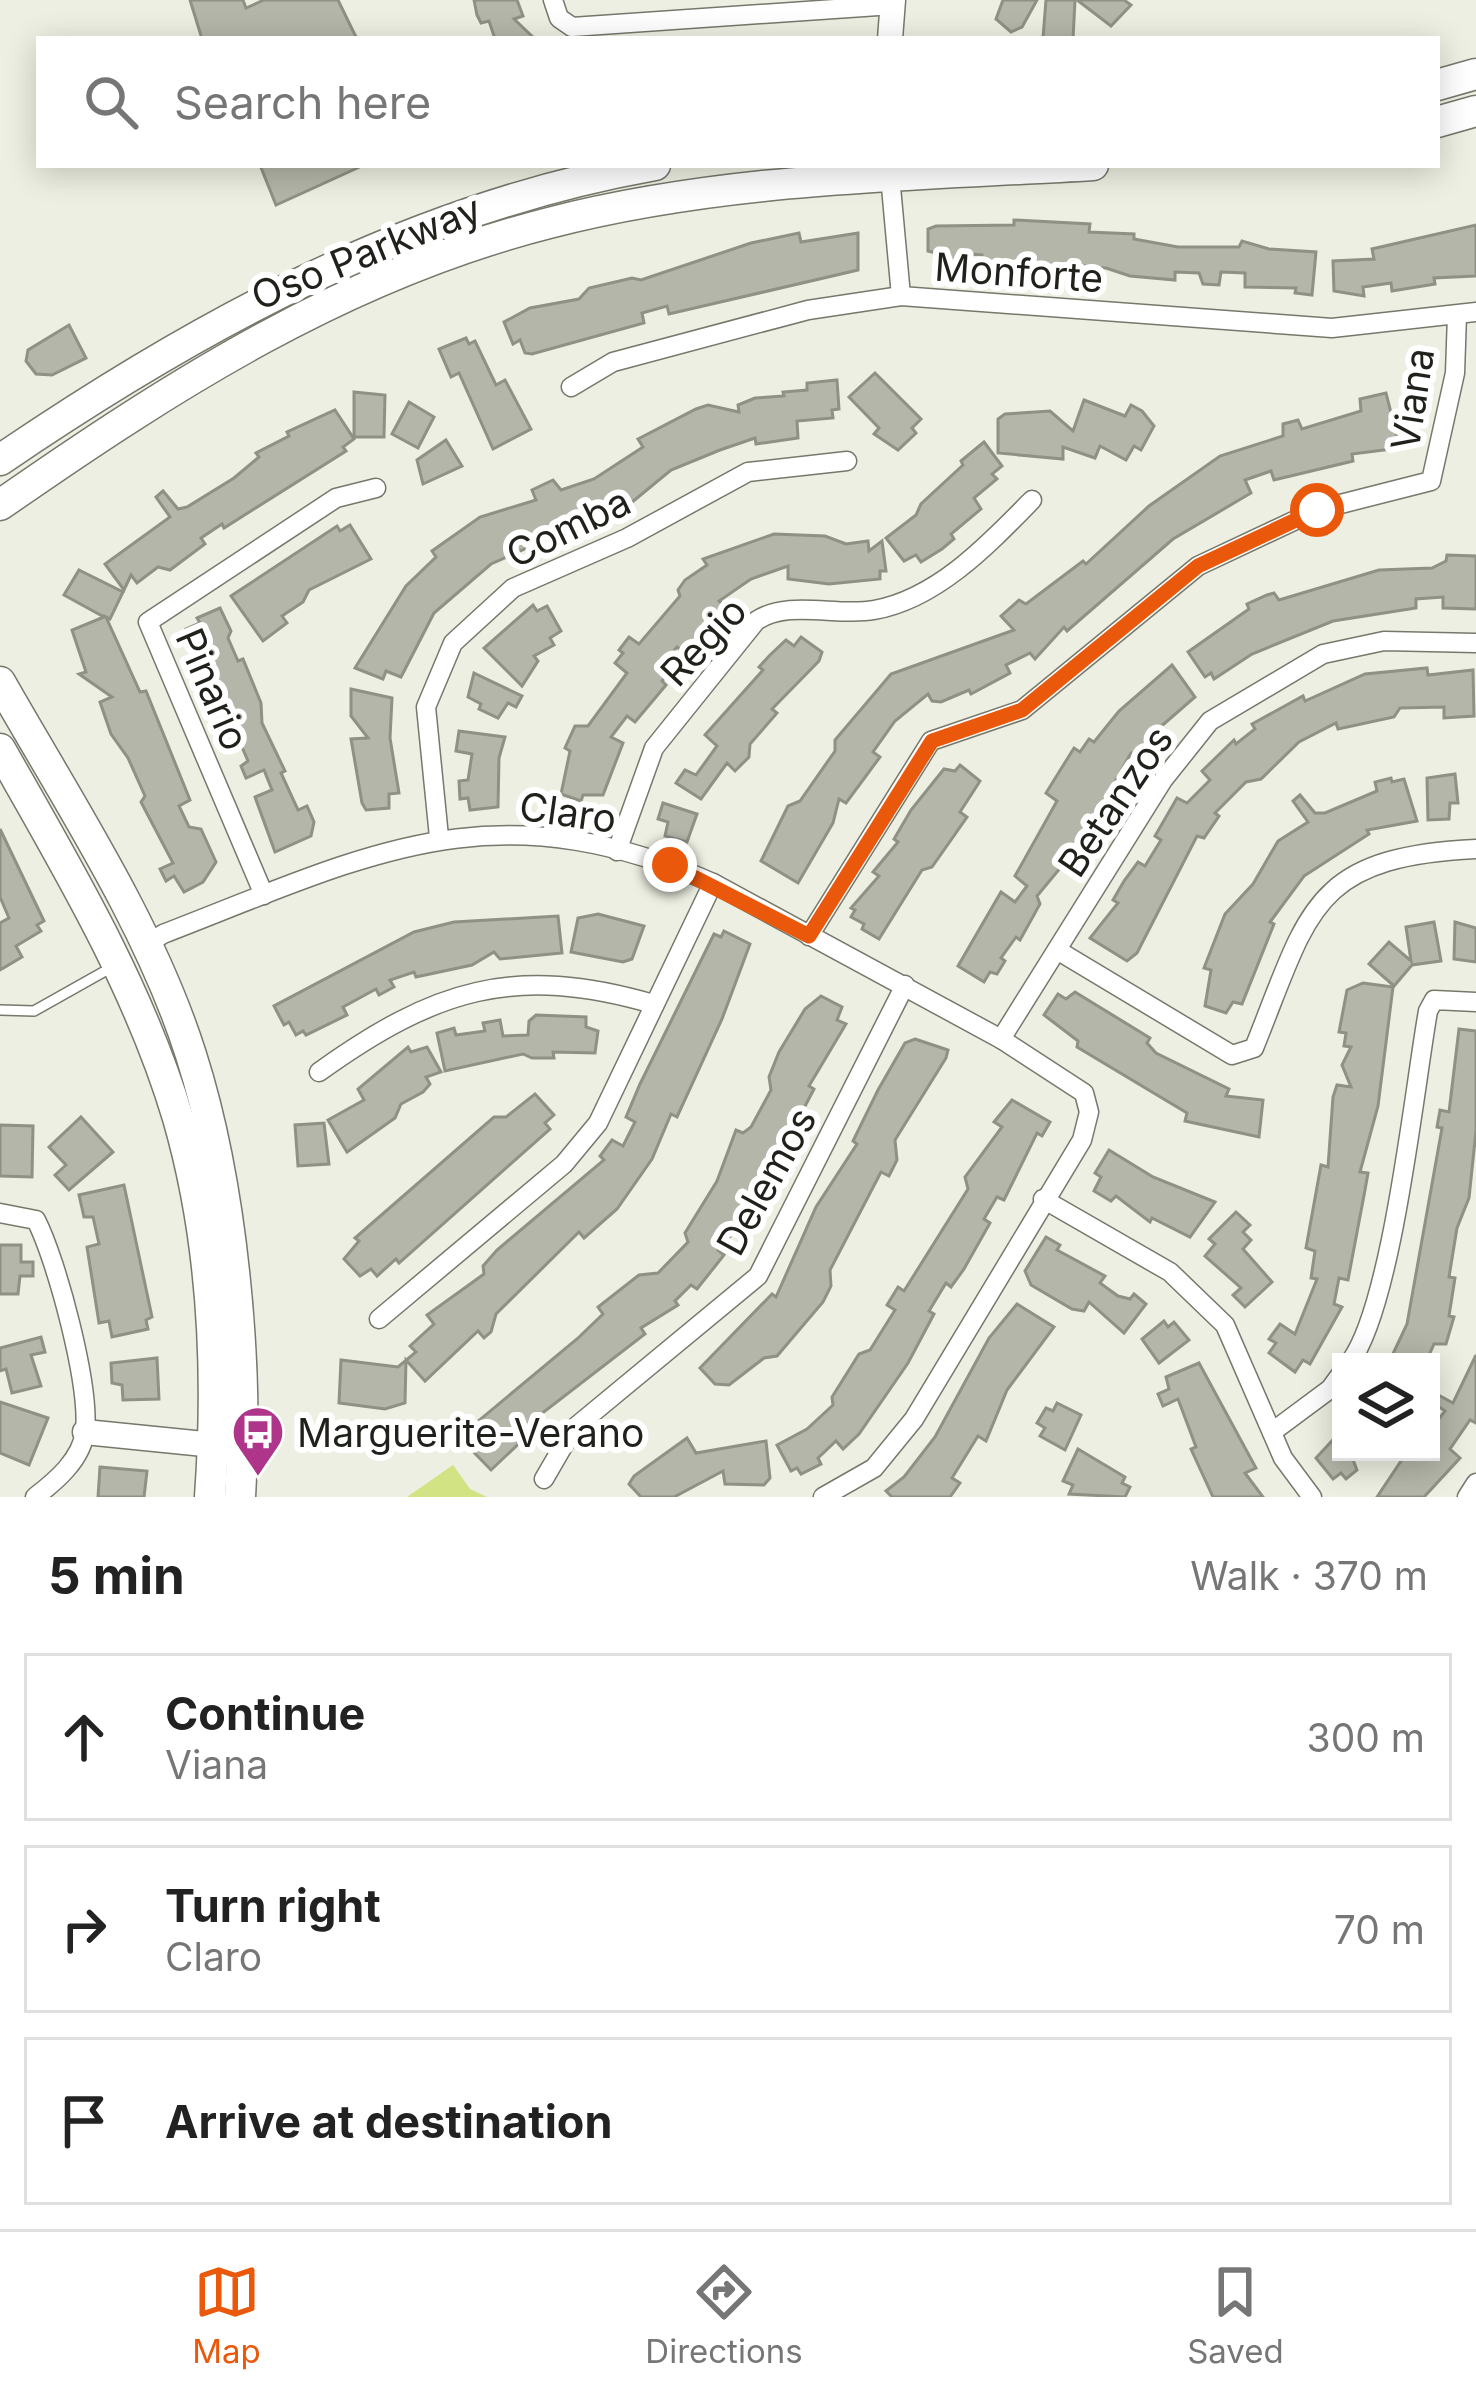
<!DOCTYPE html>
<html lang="en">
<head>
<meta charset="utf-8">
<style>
	:root { --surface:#fff; --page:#f2f2f2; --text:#222; --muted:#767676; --line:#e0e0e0; --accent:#ea580c }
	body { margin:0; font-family:Inter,sans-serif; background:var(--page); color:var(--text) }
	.controls { position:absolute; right:36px; bottom:36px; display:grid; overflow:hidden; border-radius:0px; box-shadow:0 6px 30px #0003 }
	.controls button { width:108px; height:108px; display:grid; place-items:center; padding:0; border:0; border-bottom:3px solid var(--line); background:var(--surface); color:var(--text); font:60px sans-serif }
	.stop { position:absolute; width:36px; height:36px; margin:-27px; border:9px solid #ea580c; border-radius:50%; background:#fff }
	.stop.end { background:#ea580c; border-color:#fff; box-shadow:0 3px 12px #0008 }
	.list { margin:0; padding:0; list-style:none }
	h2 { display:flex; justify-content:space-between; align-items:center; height:156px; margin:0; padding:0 48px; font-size:51px }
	h2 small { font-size:39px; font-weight:400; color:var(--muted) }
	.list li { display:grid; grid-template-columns:78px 1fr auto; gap:36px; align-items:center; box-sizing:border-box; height:168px; margin:0 24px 24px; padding:0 24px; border:3px solid var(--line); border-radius:0px }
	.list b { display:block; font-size:45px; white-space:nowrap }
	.list p { margin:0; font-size:39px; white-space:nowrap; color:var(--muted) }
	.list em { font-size:39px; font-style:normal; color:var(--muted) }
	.icon { flex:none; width:66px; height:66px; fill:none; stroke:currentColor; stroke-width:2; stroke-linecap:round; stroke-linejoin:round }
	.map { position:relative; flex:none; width:1476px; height:1497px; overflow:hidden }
	.search { position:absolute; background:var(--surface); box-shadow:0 6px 30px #0003; left:36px; right:36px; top:36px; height:132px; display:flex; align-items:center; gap:30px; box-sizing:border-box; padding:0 42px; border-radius:0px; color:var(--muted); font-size:45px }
	.sheet { height:732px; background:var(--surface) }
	nav { display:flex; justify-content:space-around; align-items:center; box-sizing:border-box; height:168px; border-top:3px solid var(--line); background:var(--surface); font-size:33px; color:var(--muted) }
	nav a { display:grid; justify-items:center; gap:6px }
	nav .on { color:var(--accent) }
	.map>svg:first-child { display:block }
	.green { fill:#d2e383 }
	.building { fill:#b3b6a8; stroke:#8e9184; stroke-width:3 }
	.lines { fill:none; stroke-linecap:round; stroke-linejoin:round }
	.service-casing { stroke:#75786b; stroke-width:12 }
	.minor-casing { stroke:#75786b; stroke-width:21 }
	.tertiary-casing { stroke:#75786b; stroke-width:27 }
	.primary-casing { stroke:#75786b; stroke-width:33 }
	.service { stroke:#fff; stroke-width:9 }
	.minor { stroke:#fff; stroke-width:18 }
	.tertiary { stroke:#fff; stroke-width:24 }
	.primary { stroke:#fff; stroke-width:30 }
	.route { stroke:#ea580c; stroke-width:15 }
	.labels { text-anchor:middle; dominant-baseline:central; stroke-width:12; stroke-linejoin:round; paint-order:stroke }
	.street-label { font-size:39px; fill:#1f211b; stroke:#fff }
	.poi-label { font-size:39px; fill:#1f211b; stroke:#fff; text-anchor:start }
</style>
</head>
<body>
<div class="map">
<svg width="1476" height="1497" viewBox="0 0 1476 1497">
	<rect width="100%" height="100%" fill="#ecefe1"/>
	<!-- green -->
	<polygon class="green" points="453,1465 470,1489 487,1497 407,1497"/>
	<!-- building -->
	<g class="building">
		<polygon points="190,0 243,0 246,8 264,0 338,0 357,39 202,39"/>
		<polygon points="474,0 517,0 523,16 514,19 535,39 495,39 489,21 481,23 477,15"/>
		<polygon points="1003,0 1037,0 1022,27 1011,32 996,19"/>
		<polygon points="1046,0 1075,0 1073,39 1043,38"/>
		<polygon points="1077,0 1124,0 1131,5 1111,26"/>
		<polygon points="260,165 364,165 276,205"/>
		<polygon points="1014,220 1090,224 1089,232 1134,234 1134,239 1178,247 1239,247 1242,241 1269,249 1316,252 1312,295 1295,293 1296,288 1245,287 1245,273 1221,272 1219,285 1203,284 1199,273 1175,272 1175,280 1130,276 1106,268 1072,265 1072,271 982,263 982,255 958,253 957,263 941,263 940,254 928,251 928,229 936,226 1014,225"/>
		<polygon points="1476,225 1476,276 1434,278 1435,284 1392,291 1391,283 1363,287 1364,296 1334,291 1333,261 1374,259 1372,249"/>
		<polygon points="799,233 801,242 858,233 858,270 669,314 667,306 642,313 644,323 532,354 525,353 520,340 513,344 504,322 530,308 579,299 589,288 632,278 641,280 751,243"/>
		<polygon points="69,325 86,358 52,375 36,374 26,361 28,350"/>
		<polygon points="466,338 469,344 475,341 496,385 505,380 531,429 493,449 459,373 451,377 439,349"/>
		<polygon points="875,373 921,419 912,428 916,433 898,450 874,434 879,428 849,397"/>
		<polygon points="837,380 839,409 832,410 833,418 797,421 798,438 756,444 755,438 720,450 671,470 631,503 620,500 593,510 595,518 491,564 434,613 401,677 386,671 383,679 355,668 406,586 436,557 432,551 480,517 536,500 532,490 553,480 561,490 594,479 643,447 638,439 696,409 708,405 739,412 738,405 755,398 784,396 783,392 807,390 807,383"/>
		<polygon points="354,392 385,395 384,437 354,437"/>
		<polygon points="1386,393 1400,448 1352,454 1353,461 1274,480 1271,471 1245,480 1251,493 1173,539 1067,631 1064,627 1035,659 1030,653 1006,665 1010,673 971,694 969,690 941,702 932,701 928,694 895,721 873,752 880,757 846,803 839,799 833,823 798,883 761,861 788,806 800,801 835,751 835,740 891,674 1014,630 1001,616 1019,600 1026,604 1083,561 1086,564 1149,506 1220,456 1283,436 1283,424 1298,420 1302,429 1361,411 1360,399"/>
		<polygon points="1084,400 1125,416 1131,405 1142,411 1154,426 1141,450 1134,446 1126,460 1100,446 1095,458 1063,447 1063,459 998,453 998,419 1005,414 1050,411 1073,431"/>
		<polygon points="409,402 434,417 418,448 392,434"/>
		<polygon points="335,410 354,439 343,447 346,451 224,528 222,524 201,538 205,544 170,570 158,567 137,583 131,575 124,590 105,564 170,517 156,497 163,491 178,509 187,507 234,478 259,457 256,453 289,436 287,432"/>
		<polygon points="446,440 462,466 423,484 417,460"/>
		<polygon points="984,442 1002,466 992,474 997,479 974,498 981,509 951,534 954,539 942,549 921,562 916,555 904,561 886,538 916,515 921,504 963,465 961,461"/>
		<polygon points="350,525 371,559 309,590 303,602 282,616 287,623 263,641 231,596 337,526 340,531"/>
		<polygon points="774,534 825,536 846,544 868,541 869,551 882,541 886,571 880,571 880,579 829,584 788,579 788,566 751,579 719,601 725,606 690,656 677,647 662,665 670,671 662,681 666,685 635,722 627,716 611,737 623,743 603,795 583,795 581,801 561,794 570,751 565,748 575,726 588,726 627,673 615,663 623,653 619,650 629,637 639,644 680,596 678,590 685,580 707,565 703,559"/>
		<polygon points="1447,555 1476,556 1476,609 1443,608 1443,597 1416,599 1416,608 1333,621 1252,654 1214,679 1211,673 1205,677 1188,652 1249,609 1247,604 1267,595 1274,593 1279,600 1379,570 1432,568 1446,561"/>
		<polygon points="79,570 123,592 110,619 106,617 140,692 146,691 190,800 179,806 189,827 201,829 216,862 203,882 184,892 174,876 166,881 160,869 173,863 141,802 145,796 128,758 111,734 100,702 112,697 79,674 86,672 72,630 104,617 64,595"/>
		<polygon points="533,605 537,611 547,606 561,631 550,638 554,645 534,656 538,661 522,686 484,648"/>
		<polygon points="220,608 231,631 228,638 238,661 243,659 261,703 262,723 285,771 281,773 298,810 307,806 314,822 311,836 275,852 255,797 272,790 264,770 246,778 241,766 248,761 238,738 229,742 218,722 211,704 219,699 184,638 189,636 186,629 200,623 197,618"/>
		<polygon points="801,637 822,652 819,661 772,709 777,713 750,744 749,757 735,771 727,763 701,799 676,783 685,770 696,775 717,746 705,735 763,670 759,667 770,655 786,640 794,646"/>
		<polygon points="1172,665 1195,697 1150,736 1142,751 1131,753 1081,843 1037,896 1040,904 1020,940 1016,937 1001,958 1005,961 997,974 990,972 984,982 958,966 1001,892 1015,902 1027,886 1015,876 1057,801 1046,793 1074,748 1080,752 1089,739 1094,742 1119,711"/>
		<polygon points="1427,668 1428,675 1473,670 1474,716 1444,718 1444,707 1400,708 1394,717 1338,729 1336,723 1299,742 1261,779 1246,782 1215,813 1219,816 1204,838 1197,836 1137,953 1127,961 1090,938 1118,903 1113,900 1124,881 1138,862 1145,866 1161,840 1155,836 1177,798 1187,803 1210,780 1202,771 1234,740 1236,744 1255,729 1252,724 1303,696 1305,701 1365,674"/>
		<polygon points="474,673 522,696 516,707 508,703 498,718 479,709 481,704 468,697"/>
		<polygon points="351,689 392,698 390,738 399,793 389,794 389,808 366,810 362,803 351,739 368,738 351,716"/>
		<polygon points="459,731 505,737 499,758 498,807 470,810 468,798 460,799 459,781 468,780 472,754 456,751"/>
		<polygon points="960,765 980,781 960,812 967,817 932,867 922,870 879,939 862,929 864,924 851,917 855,910 851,908 879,876 873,872 898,842 894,839 911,810 944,769 955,771"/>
		<polygon points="1455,774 1458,803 1450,803 1449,819 1428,820 1427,778"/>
		<polygon points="1391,778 1392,782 1404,779 1417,821 1367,830 1369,834 1304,876 1270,922 1274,924 1242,1004 1233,1002 1226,1013 1205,1006 1211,970 1204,968 1225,914 1253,884 1278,841 1308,822 1293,801 1300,795 1315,813 1325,813 1377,791 1375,782"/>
		<polygon points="663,803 697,814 687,842 665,836 668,822 658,819"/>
		<polygon points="0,829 44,921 37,925 41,931 16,946 22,957 0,970 0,923 9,918 0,897"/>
		<polygon points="598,914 644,926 632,959 623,962 571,952 578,918"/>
		<polygon points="558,916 562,953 500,959 494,952 472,965 416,977 414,972 390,980 394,987 379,995 376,989 343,1007 347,1015 306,1035 303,1031 296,1035 289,1022 284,1025 274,1006 414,932 454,922"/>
		<polygon points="1434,922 1441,961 1412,965 1394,986 1369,964 1389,942 1411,961 1406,927"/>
		<polygon points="1455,922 1476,928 1476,962 1454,959"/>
		<polygon points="724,931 750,944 722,1019 677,1117 671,1114 652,1159 617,1209 584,1238 579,1232 496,1314 491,1332 484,1338 478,1331 425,1381 406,1360 405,1403 385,1409 339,1403 341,1360 398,1367 416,1352 410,1346 434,1324 427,1315 484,1274 483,1266 497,1250 604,1160 600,1156 612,1140 623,1146 635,1122 626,1117 640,1084 714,934 721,937"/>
		<polygon points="1363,983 1393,987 1378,1106 1360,1172 1368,1173 1365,1190 1348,1280 1339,1278 1334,1304 1342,1307 1310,1364 1303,1360 1295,1372 1269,1353 1276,1343 1269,1339 1280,1324 1295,1334 1317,1279 1311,1278 1315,1251 1306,1248 1321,1165 1328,1167 1333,1097 1337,1085 1351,1087 1342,1065 1351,1047 1344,1046 1346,1033 1339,1032 1347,990"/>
		<polygon points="1075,992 1150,1038 1147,1043 1156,1053 1229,1089 1226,1096 1263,1100 1259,1137 1185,1121 1187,1113 1077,1047 1078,1041 1044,1015 1058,994 1066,999"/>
		<polygon points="821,996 842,1007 837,1020 846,1024 809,1086 814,1089 737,1236 733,1233 718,1250 724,1255 697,1289 691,1285 675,1301 678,1305 641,1328 645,1334 532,1421 531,1432 491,1470 459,1437 577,1339 603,1314 598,1307 639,1275 658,1273 688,1242 685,1233 717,1181 736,1130 743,1133 751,1127 771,1090 769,1077 779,1052 805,1009"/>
		<polygon points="536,1015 586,1017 586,1027 598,1031 595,1053 553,1052 554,1058 532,1058 523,1054 445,1071 437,1033 454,1028 456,1035 485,1031 483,1023 500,1020 503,1036 528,1035 529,1021"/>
		<polygon points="1459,1029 1476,1031 1476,1131 1469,1198 1457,1228 1449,1277 1455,1278 1449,1316 1454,1317 1446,1344 1434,1344 1426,1362 1400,1362 1391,1358 1407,1324 1442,1128 1437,1127 1440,1110 1449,1112"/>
		<polygon points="915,1039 948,1050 946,1058 895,1140 897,1160 889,1176 881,1172 830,1270 831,1286 823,1302 777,1356 764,1358 729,1385 715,1384 700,1368 772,1294 776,1297 816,1207 857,1144 853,1141 878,1090 905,1043"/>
		<polygon points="408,1047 411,1052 427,1047 441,1072 426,1077 430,1084 423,1092 401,1104 395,1118 347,1152 328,1120 364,1100 358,1089"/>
		<polygon points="535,1094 554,1115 545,1123 550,1129 399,1263 396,1259 377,1276 371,1269 360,1276 344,1259 359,1241 355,1238 494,1117 506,1117"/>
		<polygon points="1012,1100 1050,1122 1042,1136 1037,1133 1004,1200 997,1197 984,1219 990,1223 964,1269 951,1287 946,1283 929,1311 934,1314 908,1363 859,1434 843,1449 836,1441 818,1458 821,1464 801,1474 797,1468 791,1471 777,1445 807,1429 833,1405 832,1397 859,1354 870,1350 895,1310 887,1305 898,1287 904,1291 968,1189 965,1177 1002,1127 994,1122"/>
		<polygon points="81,1117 113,1152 69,1190 55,1175 66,1165 49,1147"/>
		<polygon points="324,1123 329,1164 298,1166 295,1125"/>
		<polygon points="0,1125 33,1126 32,1177 0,1176"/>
		<polygon points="1109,1150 1153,1177 1215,1202 1190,1237 1152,1218 1150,1222 1116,1196 1111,1201 1094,1191 1101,1177 1095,1173"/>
		<polygon points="124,1185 152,1317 146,1320 148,1329 112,1337 109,1321 99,1323 87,1247 99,1244 93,1217 84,1217 79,1195"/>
		<polygon points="1236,1212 1250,1225 1243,1232 1251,1240 1243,1249 1272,1282 1245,1307 1233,1295 1241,1288 1205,1256 1215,1244 1209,1239"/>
		<polygon points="1046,1237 1060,1245 1057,1250 1105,1276 1100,1283 1118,1296 1130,1299 1134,1294 1146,1304 1124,1333 1089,1302 1084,1311 1072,1309 1031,1285 1025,1271"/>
		<polygon points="0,1245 21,1245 21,1262 33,1262 33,1276 20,1276 18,1294 0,1294"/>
		<polygon points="1017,1304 1054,1327 1007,1390 986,1441 978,1436 952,1478 960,1483 950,1497 892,1497 886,1491 904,1477 935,1437 989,1338"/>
		<polygon points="1164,1321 1168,1327 1174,1322 1189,1340 1159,1363 1142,1339"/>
		<polygon points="41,1337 45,1352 31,1355 41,1386 12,1393 6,1369 0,1371 0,1348"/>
		<polygon points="1476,1355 1476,1423 1470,1420 1450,1449 1460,1458 1424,1497 1377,1497 1407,1452 1431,1452 1431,1429 1445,1411 1431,1401 1431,1391 1453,1403"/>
		<polygon points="157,1358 159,1399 123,1400 122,1385 112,1383 111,1363"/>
		<polygon points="1199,1363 1256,1468 1245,1473 1263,1497 1213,1497 1191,1449 1196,1447 1178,1399 1163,1406 1158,1394 1169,1389 1166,1377"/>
		<polygon points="0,1402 48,1418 29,1465 0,1453"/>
		<polygon points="1057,1403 1081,1415 1065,1450 1040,1436 1045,1428 1037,1423 1046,1408 1053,1411"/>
		<polygon points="1341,1431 1341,1452 1350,1452 1357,1470 1346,1479 1341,1473 1333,1479 1316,1458"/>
		<polygon points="687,1438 696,1453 766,1441 770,1478 764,1485 725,1484 723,1471 674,1497 641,1497 629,1484 634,1476"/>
		<polygon points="1078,1449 1125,1477 1122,1483 1130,1487 1125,1497 1069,1494 1073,1485 1063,1481"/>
		<polygon points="100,1467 147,1471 144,1497 98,1497"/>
	</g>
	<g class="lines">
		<!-- service casing -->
		<g class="service-casing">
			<polyline id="service" points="0,1010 34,1011 114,966"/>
		</g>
		<!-- minor casing -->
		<g class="minor-casing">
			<g id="minor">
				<polyline points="553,0 559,18 572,27 893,5"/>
				<polyline points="890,176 901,296"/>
				<polyline points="571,387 613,362 808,310 901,296 1332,328 1476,312"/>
				<polyline points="439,837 426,707 453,643 513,588 627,538 748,472 847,461"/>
				<path d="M617 851 654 748 756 621C788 599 837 617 874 610 937 599 989 544 1032 500"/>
				<polyline points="264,895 148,622 336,498 376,488"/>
				<polyline points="809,936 931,741 1022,710 1198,566 1317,510 1431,481 1455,373 1457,315"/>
				<path d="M143 947 163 934C370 854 492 786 713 883L1001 1039 1084 1093 1089 1112 1082 1140 914 1419 874 1468 823 1497"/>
				<path d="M1057 950 1232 1055 1254 1048C1309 912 1310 857 1476 849"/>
				<polyline points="1001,1039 1163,780 1210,721 1323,654 1384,641 1476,643"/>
				<path d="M319 1072C435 989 514 964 653 1004"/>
				<polyline points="1043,1199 1170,1272 1225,1325 1283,1458 1312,1497"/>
				<path d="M0 1213 36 1220C57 1261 90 1385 85 1431 82 1459 56 1481 35 1497"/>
				<polyline points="379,1319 564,1164 598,1123 713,883"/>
				<path d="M1350 1362C1392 1306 1414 1090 1428 1011L1434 1000 1476 1002"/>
				<polyline points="1272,1432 1330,1389 1341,1374"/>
				<polyline points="544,1479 573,1429 758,1276 905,985"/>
				<polyline points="1467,1497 1476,1483"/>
			</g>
		</g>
		<!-- tertiary casing -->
		<g class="tertiary-casing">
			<g id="tertiary">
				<polyline points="890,39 893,0"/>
				<polyline points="85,1432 214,1445"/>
			</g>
		</g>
		<!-- primary casing -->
		<g class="primary-casing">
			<g id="primary">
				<polyline points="1437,85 1476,74"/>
				<polyline points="1437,122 1476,111"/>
				<path d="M0 460C201 323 413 208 655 165"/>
				<path d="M0 505C171 386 344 275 549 223 726 177 911 176 1093 165"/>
				<path d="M0 682C67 800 150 925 191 1055 232 1183 249 1363 240 1497"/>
				<path d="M0 749C67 867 139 987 178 1118 213 1239 219 1372 210 1497"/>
			</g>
		</g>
		<!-- service -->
		<use href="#service" class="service"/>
		<!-- minor -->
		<use href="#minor" class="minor"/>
		<!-- tertiary -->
		<use href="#tertiary" class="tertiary"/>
		<!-- primary -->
		<use href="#primary" class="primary"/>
	</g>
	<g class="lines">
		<!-- route -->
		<polyline class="route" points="670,865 809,936 932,741 1022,710 1198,566 1317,510"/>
	</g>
	<!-- icons -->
	<defs>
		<g id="bus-pin" transform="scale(2.7)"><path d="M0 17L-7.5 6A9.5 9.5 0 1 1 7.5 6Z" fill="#ae3589" stroke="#fff"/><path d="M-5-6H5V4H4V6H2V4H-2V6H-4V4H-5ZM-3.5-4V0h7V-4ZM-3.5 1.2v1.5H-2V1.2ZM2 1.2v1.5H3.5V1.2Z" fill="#fff"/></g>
	</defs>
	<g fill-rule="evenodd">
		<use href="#bus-pin" x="258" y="1432"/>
	</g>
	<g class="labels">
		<!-- street labels -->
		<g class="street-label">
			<text transform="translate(366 252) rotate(-22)">Oso Parkway</text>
			<text transform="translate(1019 272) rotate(4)">Monforte</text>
			<text transform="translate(1412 399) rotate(-81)">Viana</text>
			<text transform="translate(568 527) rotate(-26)">Comba</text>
			<text transform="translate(703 641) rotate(-47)">Regio</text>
			<text transform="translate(213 689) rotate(67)">Pinario</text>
			<text transform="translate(1115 801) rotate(-56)">Betanzos</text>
			<text transform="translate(568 812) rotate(8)">Claro</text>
			<text transform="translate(766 1181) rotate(-61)">Delemos</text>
		</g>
		<!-- poi labels -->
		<g class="poi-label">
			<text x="297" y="1432">Marguerite-Verano</text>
		</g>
	</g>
</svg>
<div class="controls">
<button><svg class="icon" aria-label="layers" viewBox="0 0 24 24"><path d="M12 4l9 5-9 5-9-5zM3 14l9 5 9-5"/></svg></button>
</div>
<div class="stop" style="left:1317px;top:510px"></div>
<div class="stop end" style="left:670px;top:865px"></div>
<div class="search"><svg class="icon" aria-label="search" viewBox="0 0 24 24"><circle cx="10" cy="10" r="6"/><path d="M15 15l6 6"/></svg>Search here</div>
</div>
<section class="sheet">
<h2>5 min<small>Walk · 370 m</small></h2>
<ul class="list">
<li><svg class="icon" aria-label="ahead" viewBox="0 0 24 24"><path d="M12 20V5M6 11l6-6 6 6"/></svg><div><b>Continue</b><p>Viana</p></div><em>300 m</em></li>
<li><svg class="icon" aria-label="right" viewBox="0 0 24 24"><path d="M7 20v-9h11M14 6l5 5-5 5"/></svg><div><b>Turn right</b><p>Claro</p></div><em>70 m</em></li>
<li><svg class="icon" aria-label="arrive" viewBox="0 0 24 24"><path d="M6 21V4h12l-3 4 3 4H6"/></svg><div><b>Arrive at destination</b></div></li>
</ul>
</section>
<nav>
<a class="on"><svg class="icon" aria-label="map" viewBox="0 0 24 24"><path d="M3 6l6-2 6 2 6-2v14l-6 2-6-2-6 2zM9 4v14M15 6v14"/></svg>Map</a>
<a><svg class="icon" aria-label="directions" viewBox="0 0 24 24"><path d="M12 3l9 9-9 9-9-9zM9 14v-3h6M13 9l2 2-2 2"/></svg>Directions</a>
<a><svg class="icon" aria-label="saved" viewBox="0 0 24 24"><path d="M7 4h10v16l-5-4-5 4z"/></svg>Saved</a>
</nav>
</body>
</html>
